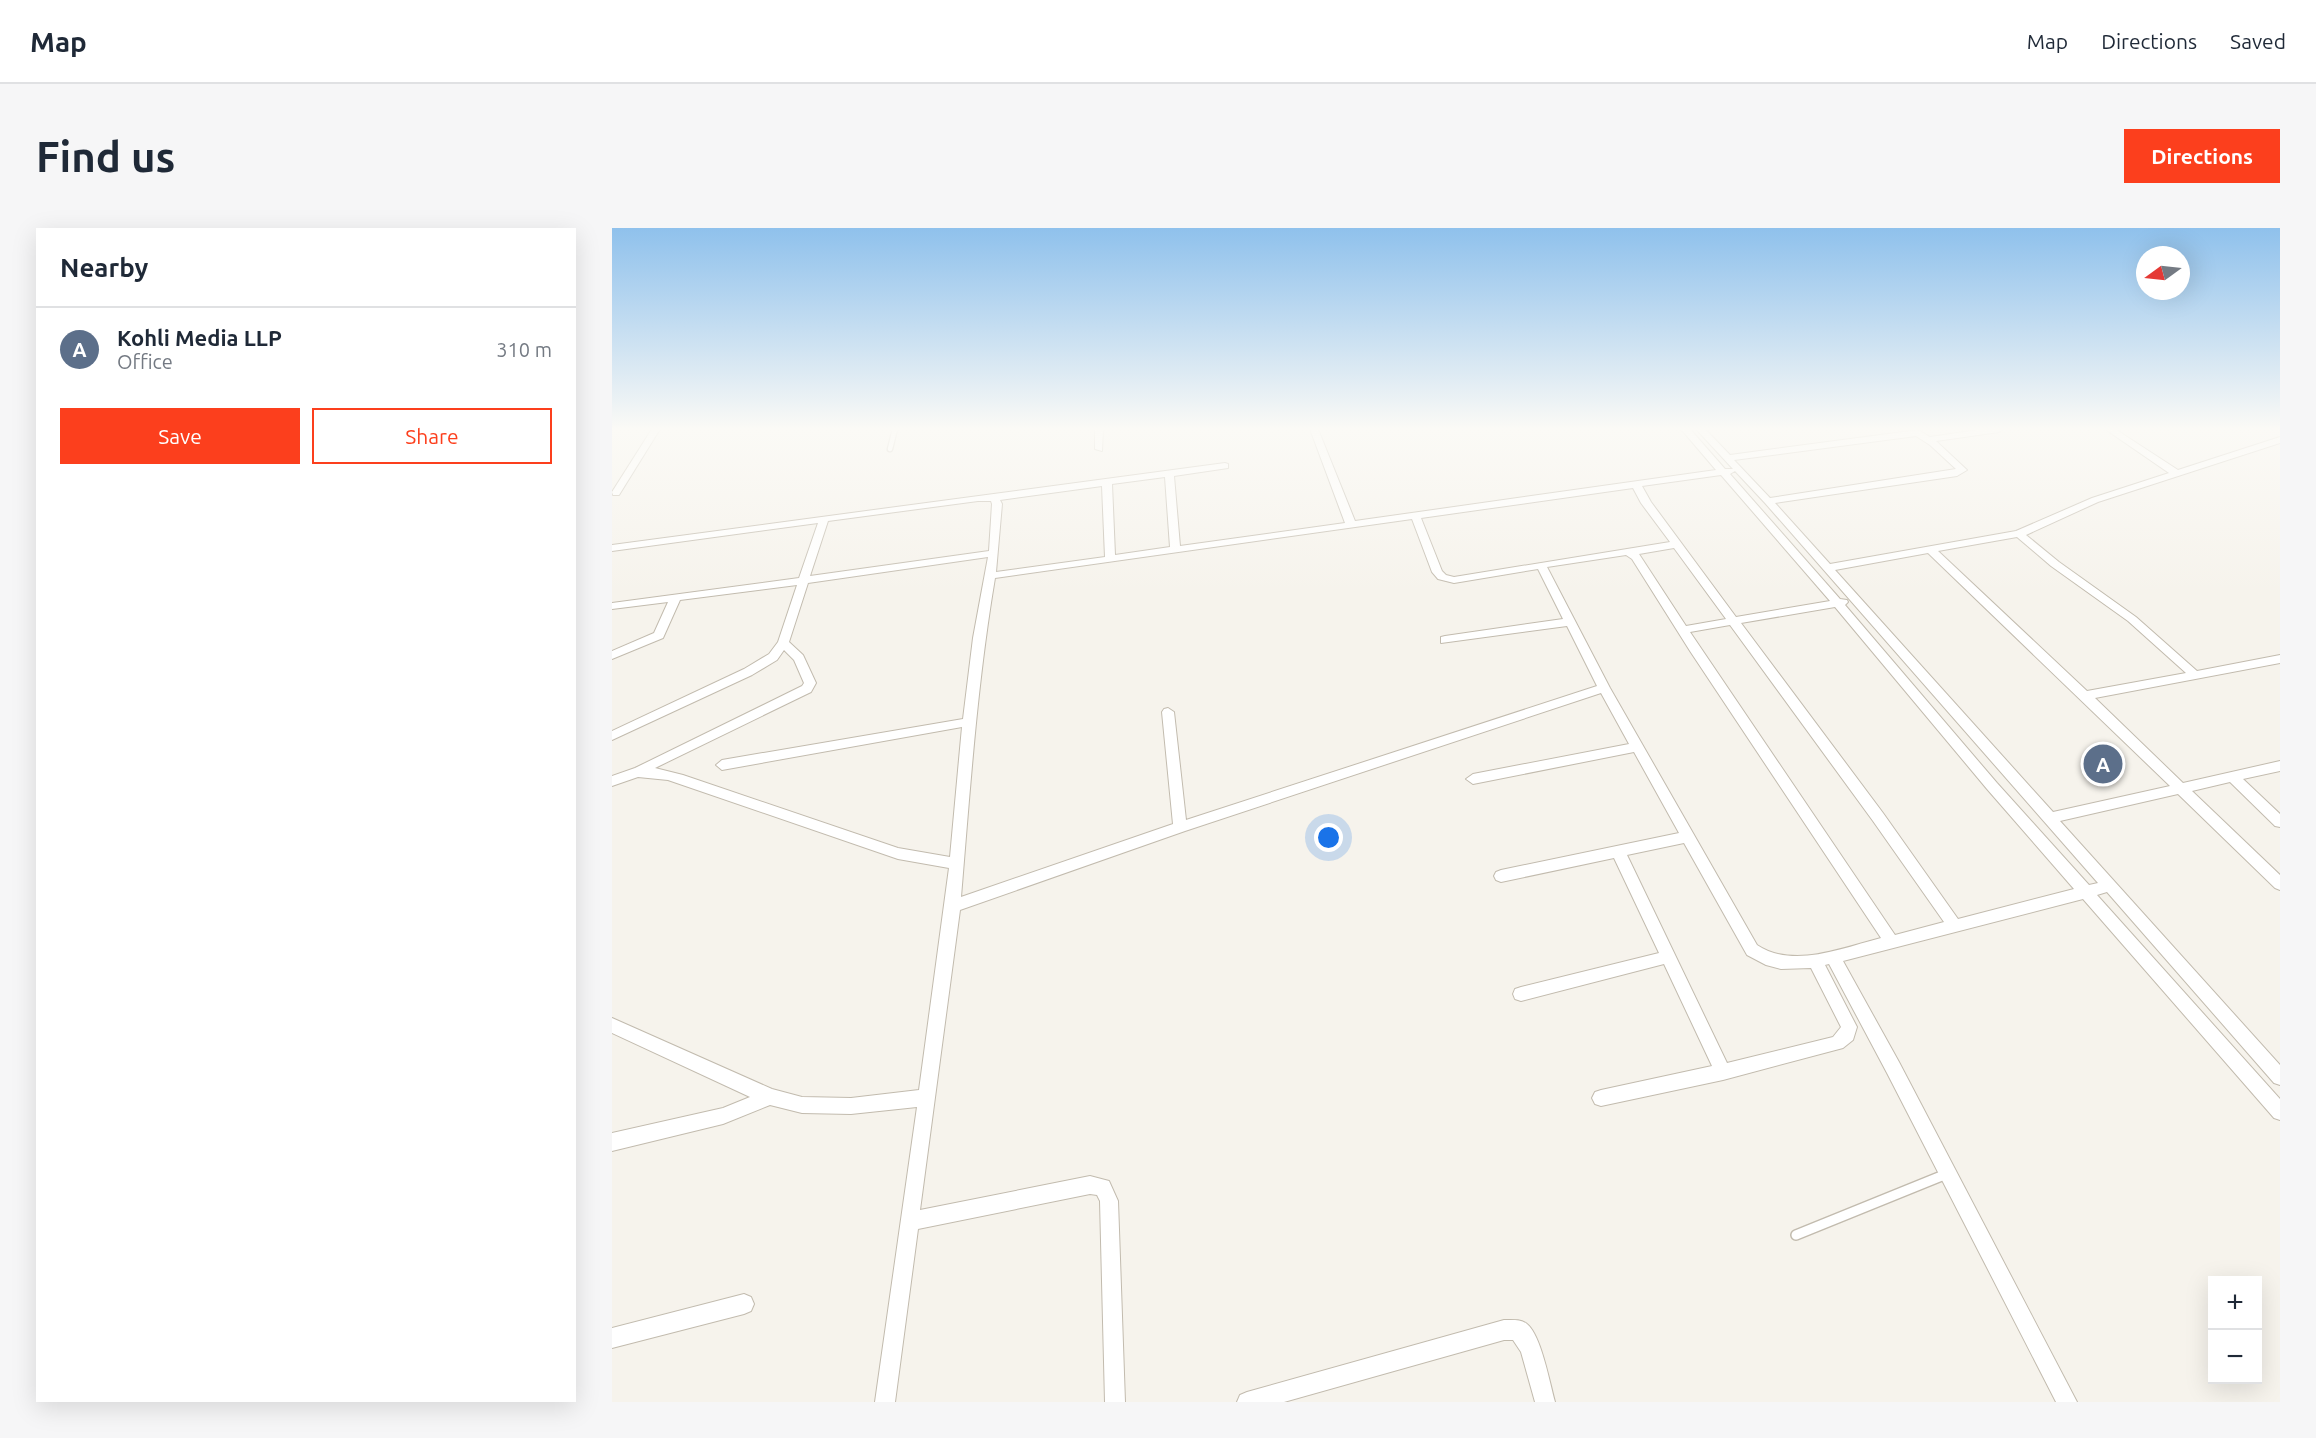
<!DOCTYPE html>
<html lang="en">
<head>
<meta charset="utf-8">
<style>
	:root { --surface:#fff; --page:#f6f6f7; --text:#1f2937; --muted:#747a83; --line:#e0e1e3; --accent:#fc3f1d }
	body { margin:0; font-family:Ubuntu,sans-serif; background:var(--page); color:var(--text) }
	.controls { position:absolute; right:18px; bottom:18px; display:grid; overflow:hidden; border-radius:0px; box-shadow:0 6px 24px #0002 }
	.controls button { width:54px; height:54px; display:grid; place-items:center; padding:0; border:0; border-bottom:2px solid var(--line); background:var(--surface); color:var(--text); font:30px sans-serif }
	.compass { position:absolute; left:1524px; top:18px; width:54px; height:54px; border-radius:50%; background:var(--surface); box-shadow:0 6px 24px #0002; rotate:255deg }
	.you { position:absolute; left:717px; top:610px; width:21px; height:21px; margin:-15px; border:4px solid #fff; border-radius:50%; background:#1a73e8; box-shadow:0 0 0 9px #1a73e833 }
	.badge { display:grid; place-items:center; width:39px; height:39px; border-radius:50%; background:var(--accent); color:#fff; font-size:20px; font-weight:700 }
	.pin { position:absolute; translate:-50% -50%; border:3px solid #fff; box-shadow:0 2px 6px #0006 }
	.list { margin:0; padding:0; list-style:none }
	h2 { display:flex; justify-content:space-between; align-items:center; height:78px; margin:0; padding:0 24px; font-size:26px }
	h2 small { font-size:20px; font-weight:400; color:var(--muted) }
	.list li { display:grid; grid-template-columns:39px 1fr auto; gap:18px; align-items:center; box-sizing:border-box; height:84px; padding:0 24px; border-top:2px solid var(--line) }
	.list b { display:block; font-size:22px; white-space:nowrap }
	.list p { margin:0; font-size:20px; white-space:nowrap; color:var(--muted) }
	.list em { font-size:20px; font-style:normal; color:var(--muted) }
	.actions { display:flex; gap:12px; padding:18px 24px }
	.actions a { flex:1; padding:14px 0; border:2px solid var(--accent); border-radius:0px; text-align:center; font-size:21px; color:var(--accent) }
	.actions .main { background:var(--accent); color:#fff }
	.map { position:relative; flex:none; width:1668px; height:1174px; overflow:hidden; border-radius:0px }
	header { display:flex; align-items:center; gap:36px; box-sizing:border-box; height:84px; padding:0 30px; background:var(--surface); border-bottom:2px solid var(--line) }
	header strong { font-size:28px }
	nav { display:flex; gap:33px; margin-inline-start:auto; font-size:21px }
	.intro { display:flex; align-items:center; justify-content:space-between; box-sizing:border-box; height:144px; padding:0 36px }
	h1 { margin:0; font-size:42px }
	.button { padding:15px 27px; border-radius:0px; background:var(--accent); color:#fff; font-size:21px; font-weight:700 }
	main { display:flex; gap:36px; padding:0 36px }
	aside { flex:1; background:var(--surface); border-radius:0px; box-shadow:0 6px 24px #0002 }
	.map>svg:first-child { display:block }
	.lines { fill:none; stroke-linecap:round; stroke-linejoin:round }
	.service-far1-casing { stroke:#c2bbae; stroke-width:7 }
	.service-casing { stroke:#c2bbae; stroke-width:12 }
	.minor-casing { stroke:#c2bbae; stroke-width:2 }
	.service-far1 { stroke:#fff; stroke-width:4.5 }
	.service { stroke:#fff; stroke-width:9 }
	.minor { fill:#fff; fill-rule:evenodd }
</style>
</head>
<body>
<header>
<strong>Map</strong>
<nav><a>Map</a><a>Directions</a><a>Saved</a></nav>
</header>
<div class="intro"><h1>Find us</h1><a class="button">Directions</a></div>
<main>
<aside>
<h2>Nearby<small></small></h2>
<ul class="list">
<li><span class="badge" style="background:#5c6f8a">A</span><div><b>Kohli Media LLP</b><p>Office</p></div><em>310 m</em></li>
</ul>
<div class="actions"><a class="main">Save</a><a>Share</a></div>
</aside>
<div class="map">
<svg width="1668" height="1174" viewBox="0 0 1668 1174">
	<rect width="100%" height="100%" fill="#f6f3ec"/>
	<g class="lines">
		<!-- service-far1 casing -->
		<g class="service-far1-casing">
			<polyline id="service-far1" points="278,221 283,201"/>
		</g>
		<!-- service casing -->
		<g class="service-casing">
			<polyline id="service" points="1184,1007 1337,945"/>
		</g>
		<!-- minor casing -->
		<g class="minor-casing">
			<g id="minor">
				<polygon points="40,201 48,201 7,267 1,267 0,264"/>
				<polygon points="483,201 491,201 490,223 483,221"/>
				<path d="M698 201H706L743 293 1104 242 1069 201H1078L1113 241H1121L1084 201H1093L1118 227 1306 202 1318 209 1372 201H1391L1387 204 1324 213 1355 242 1345 248 1163 275 1218 336 1404 303 1480 270 1557 245 1493 201H1503L1566 242 1668 209V215L1486 274 1414 307 1447 334 1524 389 1585 443 1668 427V435L1483 470 1571 555 1668 533V543L1631 551 1668 586V599L1663 598 1618 554 1580 563 1668 647V662L1663 660 1566 566 1448 593 1668 837V857L1662 855 1495 664 1485 667 1668 871V892L1662 890 1471 671 1231 733 1287 834 1465 1174H1444L1275 845 1217 736 1213 737 1245 799 1241 812 1231 820 1111 852 989 878 983 876 980 870 983 864 989 862 1100 838 1052 736 909 773 903 771 901 766 903 761 909 759 1047 725 1002 630 889 654 884 652 882 648 884 644 889 642 1067 605 1022 524 861 556 854 551 861 546 1017 516 989 465 573 603 348 682 308 982 478 948 497 953 506 973 513 1174H493L488 973 485 967 478 966 306 1001 283 1174H263L305 879 239 886 190 885 158 877 111 896 0 923V905L111 880 138 869 0 805V790L160 861 190 869 239 870 307 862 337 640 286 631 56 552 26 549 0 558V548L23 540 190 458 192 455 182 432 172 422 165 432 140 447 0 512V503L132 441 157 426 166 414 185 357 68 372 51 410 0 431V423L42 405 56 374 0 381V375L187 350 206 295 0 323V317L613 235 616 236V240L562 248 568 318 733 295ZM1304 208 1318 217 1344 241 1158 270 1122 232ZM1123 243 1153 275 1486 655 1477 657 1385 555 1233 377 1236 374 1235 372 1228 371 1118 246ZM1109 247 1218 373 1124 389 1039 274 1030 258ZM553 249 558 319 503 327 500 256ZM490 258 493 329 384 344 390 276 388 272ZM1021 260 1029 275 1058 314 842 349 834 347 830 343 809 290ZM366 273H379L380 276 377 323 198 348 216 293ZM800 291 820 344 826 351 842 355 926 341 951 391 833 408 829 409V415L955 398 985 458 574 592 562 484 556 480 552 481 550 484 561 596 349 669C358 562 365 456 383 350ZM1405 309 1439 338 1516 393 1574 445 1475 463 1326 323ZM1062 320 1114 391 1074 398 1027 326ZM1316 325 1558 558 1441 584 1223 342ZM1014 327 1020 331 1078 423 1269 710C1230 720 1181 741 1145 717L998 460 935 339ZM376 329 361 410 351 491 110 532 104 537 110 542 350 499 338 629 286 620 71 547 43 540 199 464 204 455 191 427 177 414 196 355ZM1223 379 1375 561 1462 661 1346 691 1271 585 1129 395ZM1118 397 1261 593 1332 694 1283 707 1078 404ZM1072 615 1135 727 1154 737 1169 741 1199 740 1229 799 1221 809 1115 835 1015 627Z"/>
				<polygon points="132,1066 139,1069 142,1076 139,1083 132,1086 0,1120 0,1100"/>
				<path d="M892 1092C900 1092 909 1091 915 1096 929 1107 938 1156 943 1174H923L909 1124 901 1112H892L672 1174H625L628 1167 635 1164Z"/>
			</g>
		</g>
		<!-- service-far1 -->
		<use href="#service-far1" class="service-far1"/>
		<!-- service -->
		<use href="#service" class="service"/>
		<!-- minor -->
		<use href="#minor" class="minor"/>
	</g>
	<!-- sky -->
	<linearGradient id="sky" x2="0" y2="1"><stop stop-color="#8fc1ec"/><stop offset="0.55" stop-color="#fbfaf6"/><stop offset="1" stop-color="#fbfaf6" stop-opacity="0"/></linearGradient>
	<rect width="1668" height="365" fill="url(#sky)"/>
</svg>
<div class="controls">
<button>+</button>
<button>−</button>
</div>
<svg class="compass" viewBox="-18 -18 36 36"><path d="M0-13l5 13h-10z" fill="#e53935"/><path d="M0 13l5-13h-10z" fill="#747a83"/></svg>
<div class="you"></div>
<div class="pin badge" style="left:1491px;top:536px;background:#5c6f8a">A</div>
</div>
</main>
</body>
</html>
